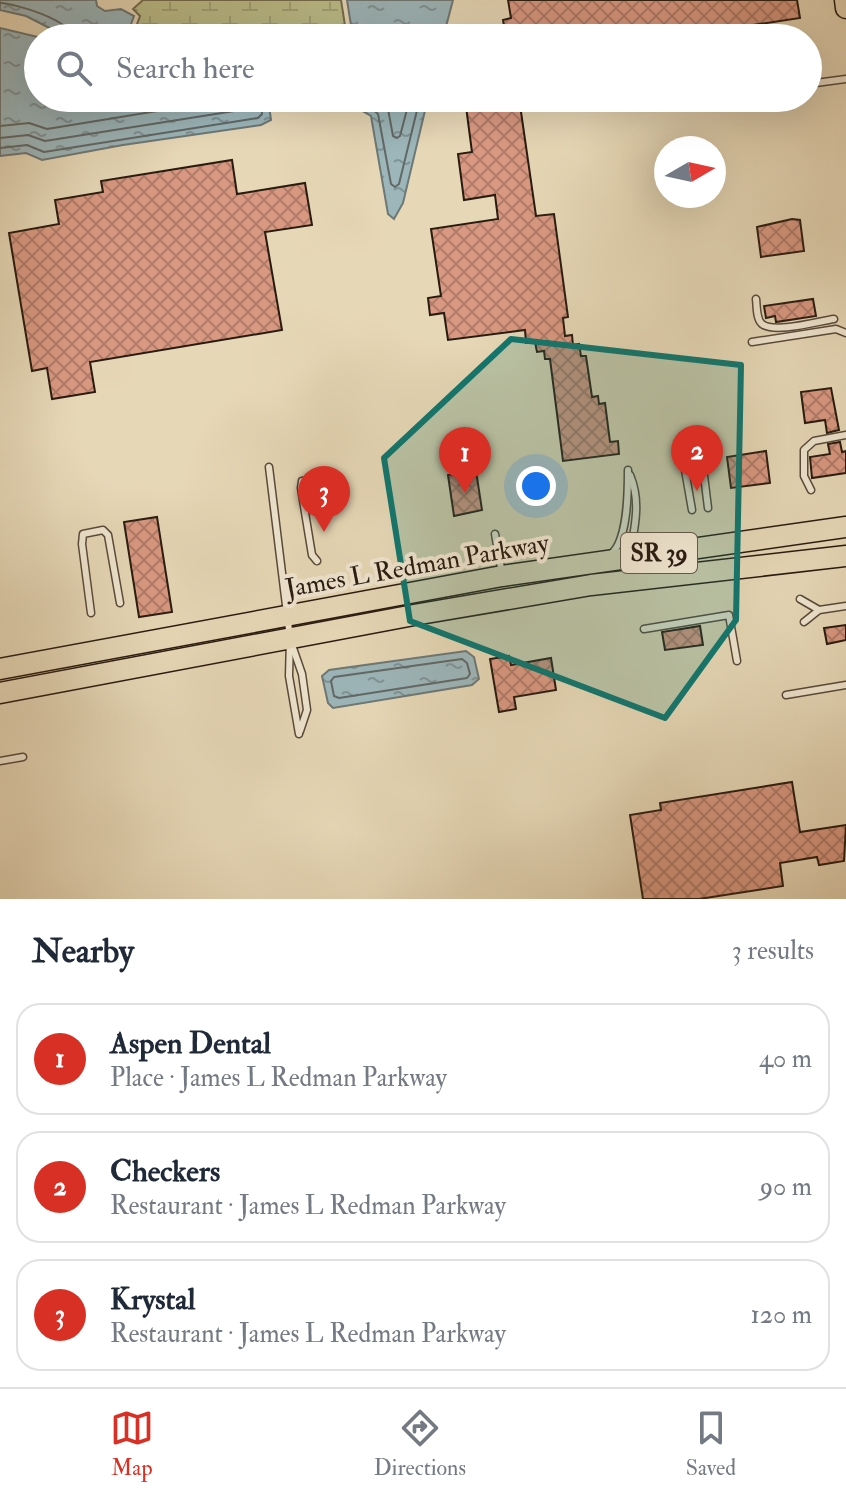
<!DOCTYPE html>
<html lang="en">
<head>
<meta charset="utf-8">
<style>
	:root { --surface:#fff; --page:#f6f6f7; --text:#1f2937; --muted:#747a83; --line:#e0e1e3; --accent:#d93025 }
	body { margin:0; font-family:"IM FELL Double Pica",serif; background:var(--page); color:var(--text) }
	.compass { position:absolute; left:654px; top:136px; width:72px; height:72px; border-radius:50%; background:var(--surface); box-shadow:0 8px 32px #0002; rotate:81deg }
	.you { position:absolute; left:536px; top:486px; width:28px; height:28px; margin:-20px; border:6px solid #fff; border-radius:50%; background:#1a73e8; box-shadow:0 0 0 12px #1a73e833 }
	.badge { display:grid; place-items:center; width:52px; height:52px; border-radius:50%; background:var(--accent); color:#fff; font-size:26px; font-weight:700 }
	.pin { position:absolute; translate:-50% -66px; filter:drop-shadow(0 2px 4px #0008) }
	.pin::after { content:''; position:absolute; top:42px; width:28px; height:24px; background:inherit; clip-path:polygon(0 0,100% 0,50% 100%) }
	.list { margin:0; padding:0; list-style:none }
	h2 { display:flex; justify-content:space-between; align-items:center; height:104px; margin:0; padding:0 32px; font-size:34px }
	h2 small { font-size:26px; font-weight:400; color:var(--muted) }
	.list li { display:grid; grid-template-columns:52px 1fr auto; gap:24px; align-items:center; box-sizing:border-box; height:112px; margin:0 16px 16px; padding:0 16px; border:2px solid var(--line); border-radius:24px }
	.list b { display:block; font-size:30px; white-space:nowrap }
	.list p { margin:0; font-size:26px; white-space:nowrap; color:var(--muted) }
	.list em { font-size:26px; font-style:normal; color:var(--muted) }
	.icon { flex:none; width:44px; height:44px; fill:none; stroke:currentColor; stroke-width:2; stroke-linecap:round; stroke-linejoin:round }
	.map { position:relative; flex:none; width:846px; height:899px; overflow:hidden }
	.search { position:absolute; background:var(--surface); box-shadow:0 8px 32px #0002; left:24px; right:24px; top:24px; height:88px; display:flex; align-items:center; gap:20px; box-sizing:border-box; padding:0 28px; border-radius:44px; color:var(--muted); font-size:30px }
	.sheet { height:488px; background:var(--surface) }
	nav { display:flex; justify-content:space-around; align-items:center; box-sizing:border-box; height:112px; border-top:2px solid var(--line); background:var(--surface); font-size:22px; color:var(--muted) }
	nav a { display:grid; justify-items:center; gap:4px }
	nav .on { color:var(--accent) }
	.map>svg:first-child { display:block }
	.wetland { fill:url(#wetland-marsh); stroke:#726c4d; stroke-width:2 }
	.water { fill:url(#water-ripples); stroke:#6e7876; stroke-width:2 }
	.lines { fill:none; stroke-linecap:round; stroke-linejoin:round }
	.shore { stroke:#626865; stroke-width:2 }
	.building { fill:url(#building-cross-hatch); stroke:#281b10; stroke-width:2 }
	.lane-casing { stroke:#584a3a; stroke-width:9 }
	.primary-casing { stroke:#281b10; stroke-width:23 }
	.lane { stroke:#efe5d0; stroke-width:6 }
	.primary { stroke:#e6d7b6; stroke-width:20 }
	.marked { fill:#0f766e; fill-opacity:0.2; stroke:#0f766e; stroke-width:6; stroke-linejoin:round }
	.labels { text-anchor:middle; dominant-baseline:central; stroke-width:8; stroke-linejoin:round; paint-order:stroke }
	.shield { fill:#efe5d0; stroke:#64584a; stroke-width:2 }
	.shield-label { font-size:24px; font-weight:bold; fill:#281b10 }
	.street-label { font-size:26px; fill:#281b10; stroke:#efe5d0 }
</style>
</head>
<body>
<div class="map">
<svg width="846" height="899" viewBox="0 0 846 899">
	<defs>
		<pattern id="wetland-marsh" width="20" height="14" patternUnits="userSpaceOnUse" patternTransform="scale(2)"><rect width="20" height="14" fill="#bbbd8a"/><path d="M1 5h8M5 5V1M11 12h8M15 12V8" fill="none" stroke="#a1a276"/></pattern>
		<pattern id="water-ripples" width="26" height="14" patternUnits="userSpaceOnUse" patternTransform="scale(2)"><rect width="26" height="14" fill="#9cb6ba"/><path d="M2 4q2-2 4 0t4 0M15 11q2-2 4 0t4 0" fill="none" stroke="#7f9396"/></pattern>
		<pattern id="building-cross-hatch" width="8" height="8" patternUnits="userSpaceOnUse" patternTransform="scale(2)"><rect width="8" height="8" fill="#d99881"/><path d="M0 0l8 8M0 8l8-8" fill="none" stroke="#b07b68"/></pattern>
	</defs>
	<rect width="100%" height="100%" fill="#e6d7b6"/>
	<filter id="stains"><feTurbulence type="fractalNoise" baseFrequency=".0025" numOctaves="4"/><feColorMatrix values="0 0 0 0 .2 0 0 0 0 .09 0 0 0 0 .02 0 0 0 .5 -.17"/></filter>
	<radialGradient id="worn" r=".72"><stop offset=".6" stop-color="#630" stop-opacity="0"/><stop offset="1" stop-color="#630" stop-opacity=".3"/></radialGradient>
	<!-- wetland -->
	<polygon class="wetland" points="143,0 341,0 347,38 132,38 140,16 133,9"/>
	<!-- water -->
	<g class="water">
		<polygon points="0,0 96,0 97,6 105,11 121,9 134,16 126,38 69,38 26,16 0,10"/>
		<polygon points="347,0 453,0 443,38 353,38"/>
		<polygon points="0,28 42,38 38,38 38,98 268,98 271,120 261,125 123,145 42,160 26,153 0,156"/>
		<path d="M277 98H428L403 203 394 219 388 214 371 116C331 89 308 122 279 107Z"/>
		<polygon points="466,651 474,657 479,679 472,685 333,708 328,703 322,676 329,670"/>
	</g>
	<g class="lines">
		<!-- shore -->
		<g class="shore">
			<path d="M0 3C17 4 71 20 73 38"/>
			<polyline points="353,98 362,100 378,114 391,184 395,187 399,184 420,98"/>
			<polyline points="376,98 388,109 393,136 397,138 400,136 410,98"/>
			<polyline points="0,126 29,123 47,129 237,98"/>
			<polyline points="0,138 28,135 45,141 247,109 251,106 250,98"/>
			<polyline points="0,148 27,145 44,152 258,118 262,114 261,98"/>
			<polygon points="462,659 467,663 470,674 467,678 339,698 334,696 331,681 334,677"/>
		</g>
	</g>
	<!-- building -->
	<g class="building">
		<polygon points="508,0 797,0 800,18 666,38 506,38 503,20 511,18"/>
		<polygon points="519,98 536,216 554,214 568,317 563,318 565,336 572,335 573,345 579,344 581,356 586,356 592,397 598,396 599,404 605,403 610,442 618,441 619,454 563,461 550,359 545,359 544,351 537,352 535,342 526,343 525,330 448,340 444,313 430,315 428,298 441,296 431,229 498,219 495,195 464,200 458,154 472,152 465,99"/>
		<polygon points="232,160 237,194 305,183 312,225 265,232 282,330 90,362 95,392 52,399 47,368 32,371 9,233 59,224 55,200 103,192 101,181"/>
		<polygon points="792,219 800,220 804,251 761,257 757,227"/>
		<polygon points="813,299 816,316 776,322 775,316 766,318 764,306"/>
		<polygon points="831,388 839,430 827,433 825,420 805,423 801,392"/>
		<polygon points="840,442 842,452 846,451 846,473 812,478 810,457 830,454 828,444"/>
		<polygon points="766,451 770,483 731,488 727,457"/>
		<polygon points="476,471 482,510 454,516 448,475"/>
		<polygon points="157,517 172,612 139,617 124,522"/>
		<polygon points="846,625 846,640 827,644 824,628"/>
		<polygon points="700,626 703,645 665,650 662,632"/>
		<polygon points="509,656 511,665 551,658 556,690 514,697 516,709 499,712 490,659"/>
		<polygon points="792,782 800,832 846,825 844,861 819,865 817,857 780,863 783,886 699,899 643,899 630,815 661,810 660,803"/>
	</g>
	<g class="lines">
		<!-- lane casing -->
		<g class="lane-casing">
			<g id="lane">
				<polyline points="808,84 846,79"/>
				<path d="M756 299C757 306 756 319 762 324 774 334 819 321 834 319"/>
				<polyline points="752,342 836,329 846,333"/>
				<polyline points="700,443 708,508"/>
				<polyline points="681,447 692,510"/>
				<polyline points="269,467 290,638 289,676 299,734"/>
				<path d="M630 475C641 501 635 526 630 554"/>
				<polyline points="811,490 804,476 804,450 814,441 846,435"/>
				<polyline points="495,534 502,574"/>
				<path d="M611 554C628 540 628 491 628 470"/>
				<polyline points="317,561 312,555 301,488 302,481 333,475"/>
				<polyline points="800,599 819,610"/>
				<polyline points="91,613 82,544 83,534 103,530 108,535 120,603"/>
				<polyline points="804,622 819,610 846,606"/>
				<polyline points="644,629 729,615 737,661"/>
				<polyline points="292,645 302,674 307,710 300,731"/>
				<polyline points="786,695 846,685"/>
				<polyline points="0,761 23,757"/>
			</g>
		</g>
		<!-- primary casing -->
		<g class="primary-casing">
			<g id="primary">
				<polyline points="845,0 846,8"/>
				<polyline points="0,669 502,576 846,527"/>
				<polyline points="0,693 414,615 591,585 846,556"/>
			</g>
		</g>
		<!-- lane -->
		<use href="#lane" class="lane"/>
		<!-- primary -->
		<use href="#primary" class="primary"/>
	</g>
	<!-- marked area -->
	<path class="marked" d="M511 339 741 365 736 620 665 718 410 621 384 458Z"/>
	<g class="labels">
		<!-- shield labels -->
		<rect class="shield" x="621" y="533" width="76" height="40" rx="6"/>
		<g class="shield-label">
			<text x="659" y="553">SR 39</text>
		</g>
		<!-- street labels -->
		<g class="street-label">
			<text transform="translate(417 566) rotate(-10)">James L Redman Parkway</text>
		</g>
	</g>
	<rect width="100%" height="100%" filter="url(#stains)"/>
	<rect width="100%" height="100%" fill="url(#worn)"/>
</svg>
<svg class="compass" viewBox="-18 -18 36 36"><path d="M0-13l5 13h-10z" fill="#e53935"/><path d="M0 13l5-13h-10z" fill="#747a83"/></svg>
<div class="you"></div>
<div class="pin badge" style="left:465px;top:493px">1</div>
<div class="pin badge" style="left:697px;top:491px">2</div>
<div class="pin badge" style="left:324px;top:532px">3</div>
<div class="search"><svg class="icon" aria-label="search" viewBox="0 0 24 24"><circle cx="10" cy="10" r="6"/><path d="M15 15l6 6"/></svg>Search here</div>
</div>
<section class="sheet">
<h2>Nearby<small>3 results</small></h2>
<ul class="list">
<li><span class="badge">1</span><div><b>Aspen Dental</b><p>Place · James L Redman Parkway</p></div><em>40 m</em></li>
<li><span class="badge">2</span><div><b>Checkers</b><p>Restaurant · James L Redman Parkway</p></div><em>90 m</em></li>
<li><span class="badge">3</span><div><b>Krystal</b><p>Restaurant · James L Redman Parkway</p></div><em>120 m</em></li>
</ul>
</section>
<nav>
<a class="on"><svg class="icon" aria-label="map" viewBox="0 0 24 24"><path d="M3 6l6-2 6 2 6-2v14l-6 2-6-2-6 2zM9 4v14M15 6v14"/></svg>Map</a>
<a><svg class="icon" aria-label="directions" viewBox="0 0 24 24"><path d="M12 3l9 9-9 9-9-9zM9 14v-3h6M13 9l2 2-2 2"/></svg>Directions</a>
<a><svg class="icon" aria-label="saved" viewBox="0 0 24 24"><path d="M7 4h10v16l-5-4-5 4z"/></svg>Saved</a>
</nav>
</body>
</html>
